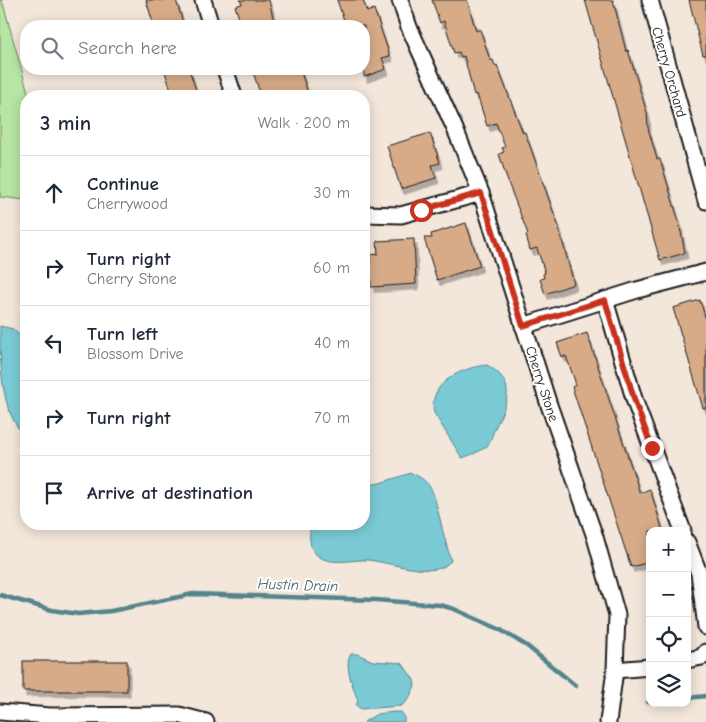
<!DOCTYPE html>
<html lang="en">
<head>
<meta charset="utf-8">
<style>
	:root { --surface:#fff; --page:#f2f2f3; --text:#1f2937; --muted:#747a83; --line:#e0e1e3 }
	body { margin:0; font-family:"Comic Neue",sans-serif; background:var(--page); color:var(--text) }
	.controls { position:absolute; right:15px; bottom:15px; display:grid; overflow:hidden; border-radius:10px; box-shadow:0 2px 12px #0003 }
	.controls button { width:45px; height:45px; display:grid; place-items:center; padding:0; border:0; border-bottom:1px solid var(--line); background:var(--surface); color:var(--text); font:25px sans-serif }
	.stop { position:absolute; width:15px; height:15px; margin:-11px; border:4px solid #c8321e; border-radius:50%; background:#fff }
	.stop.end { background:#c8321e; border-color:#fff; box-shadow:0 1px 5px #0008 }
	.list { margin:0; padding:0; list-style:none }
	h2 { display:flex; justify-content:space-between; align-items:center; height:65px; margin:0; padding:0 20px; font-size:21px }
	h2 small { font-size:16px; font-weight:400; color:var(--muted) }
	.list li { display:grid; grid-template-columns:32px 1fr auto; gap:15px; align-items:center; box-sizing:border-box; height:75px; padding:0 20px; border-top:1px solid var(--line) }
	.list b { display:block; font-size:19px; white-space:nowrap }
	.list p { margin:0; font-size:16px; white-space:nowrap; color:var(--muted) }
	.list em { font-size:16px; font-style:normal; color:var(--muted) }
	.icon { flex:none; width:28px; height:28px; fill:none; stroke:currentColor; stroke-width:2; stroke-linecap:round; stroke-linejoin:round }
	.map { position:relative; flex:none; width:706px; height:722px; overflow:hidden }
	.search { position:absolute; background:var(--surface); box-shadow:0 2px 12px #0003; left:20px; top:20px; width:350px; height:55px; display:flex; align-items:center; gap:12px; box-sizing:border-box; padding:0 18px; border-radius:20px; color:var(--muted); font-size:19px }
	.panel { position:absolute; background:var(--surface); box-shadow:0 2px 12px #0003; left:20px; top:90px; width:350px; height:440px; border-radius:20px }
	.map>svg:first-child { display:block }
	.green { fill:#b6e5a4; stroke:#698060 }
	.water { fill:#7acad5; stroke:#54848b }
	.lines { fill:none; stroke-linecap:round; stroke-linejoin:round }
	.stream { stroke:#54848b; stroke-width:4.5 }
	.building { fill:#d7ab88; stroke:#1c1c1c; filter:url(#shadow) }
	.minor-casing { stroke:#1c1c1c; stroke-width:19 }
	.minor { stroke:#fff; stroke-width:15 }
	.route { stroke:#c8321e; stroke-width:6 }
	.labels { text-anchor:middle; dominant-baseline:central; stroke-width:4; stroke-linejoin:round; paint-order:stroke }
	.street-label { font-size:14px; fill:#1c1c1c; stroke:#fff }
	.water-label { font-size:15px; font-style:italic; fill:#426266; stroke:#fff }
</style>
</head>
<body>
<div class="map">
<svg width="706" height="722" viewBox="0 0 706 722">
	<defs>
		<filter id="shadow"><feDropShadow dx="3" dy="5.5" stdDeviation="0" flood-color="#0004"/></filter>
	</defs>
	<rect width="100%" height="100%" fill="#f3e6db"/>
	<filter id="ink" filterUnits="userSpaceOnUse"><feTurbulence type="fractalNoise" baseFrequency=".02" numOctaves="2"/><feDisplacementMap in="SourceGraphic" scale="10" xChannelSelector="R" yChannelSelector="G"/><feConvolveMatrix kernelMatrix="1 2 1 2 8 2 1 2 1" color-interpolation-filters="sRGB"/></filter>
	<g filter="url(#ink)">
		<!-- green -->
		<polygon class="green" points="0,0 2,0 29,96 26,96 26,200 0,197"/>
		<!-- water -->
		<g class="water">
			<path d="M0 326 13 329 26 342V437C0 413 0 363 0 326Z"/>
			<path d="M487 365C518 383 507 402 495 428 492 434 491 442 487 446 479 452 471 455 462 458L434 413C427 383 463 367 487 365Z"/>
			<path d="M411 473C435 482 434 498 440 519 443 533 447 547 451 561 448 563 444 567 441 568 422 574 387 562 368 560 353 559 332 566 318 556 308 549 309 534 311 524H364V486L380 483Z"/>
			<path d="M351 654H357L373 661 402 663 414 680 415 686 408 700 401 706 361 709 356 705 358 701C354 688 343 666 351 654Z"/>
			<polygon points="394,712 401,712 404,716 404,722 364,722 377,714"/>
		</g>
		<g class="lines">
			<!-- stream -->
			<g class="stream">
				<polyline points="0,595 52,610 78,614 111,611 193,594 376,600 440,605 454,609 499,629 527,646 576,686"/>
				<polyline points="687,698 706,696"/>
				<polyline points="648,702 650,701"/>
			</g>
		</g>
		<!-- building -->
		<g class="building">
			<polygon points="146,0 176,0 184,26 154,26"/>
			<polygon points="240,0 269,0 275,26 249,26 247,19 240,21 235,6 242,4"/>
			<polygon points="337,0 363,0 367,12 374,9 390,56 382,58 386,69 364,77 364,26 346,26"/>
			<polygon points="432,0 467,0 476,31 480,29 490,60 493,60 495,66 497,65 523,133 525,132 558,225 574,284 545,294 540,279 544,278 543,274 545,273 537,248 530,250 526,235 528,234 509,185 499,154 504,152 502,148 505,147 496,123 487,126 477,94 474,95 464,56 461,57 459,52 454,53 444,21 440,23"/>
			<polygon points="585,0 613,0 626,51 628,50 647,113 648,128 657,159 660,159 679,222 685,253 660,260"/>
			<polygon points="689,0 706,0 706,55 703,55"/>
			<polygon points="164,69 189,69 198,96 173,96"/>
			<polygon points="252,69 300,69 309,96 261,96"/>
			<polygon points="430,133 440,163 432,165 436,178 401,189 387,146"/>
			<polygon points="466,223 480,266 437,280 424,238 432,238 431,234"/>
			<polygon points="414,239 416,284 371,287 370,255 378,254 377,241"/>
			<polygon points="700,300 706,320 706,408 703,408 673,308"/>
			<polygon points="587,333 640,493 650,489 663,531 650,531 650,562 631,567 572,387 575,385 575,381 566,356 562,357 557,343"/>
			<rect x="23" y="661" width="104" height="30"/>
		</g>
		<g class="lines">
			<!-- minor casing -->
			<g class="minor-casing">
				<g id="minor">
					<polyline points="203,0 211,26"/>
					<polyline points="400,0 409,27 455,129 481,193 549,405 595,537 617,615 615,670 608,722"/>
					<polyline points="650,0 706,201"/>
					<polyline points="225,69 234,96"/>
					<polyline points="364,214 401,215 481,193"/>
					<polyline points="605,300 635,402 683,531"/>
					<polyline points="523,326 637,290 706,272"/>
					<polyline points="687,542 699,573 706,627"/>
					<polyline points="687,660 702,657 706,652"/>
					<polyline points="615,670 650,667"/>
					<polyline points="0,712 50,716 179,715 206,722"/>
				</g>
			</g>
			<!-- minor -->
			<use href="#minor" class="minor"/>
		</g>
	</g>
	<g class="lines" filter="url(#ink)">
		<!-- route -->
		<polyline class="route" points="421,210 481,193 523,326 605,300 635,402 652,448"/>
	</g>
	<g class="labels">
		<!-- street labels -->
		<g class="street-label">
			<text transform="translate(669 72) rotate(74)">Cherry Orchard</text>
			<text transform="translate(542 384) rotate(72)">Cherry Stone</text>
		</g>
		<!-- water labels -->
		<g class="water-label">
			<text transform="translate(298 585) rotate(2)">Hustin Drain</text>
		</g>
	</g>
</svg>
<div class="controls">
<button>+</button>
<button>−</button>
<button><svg class="icon" aria-label="locate" viewBox="0 0 24 24"><circle cx="12" cy="12" r="6"/><path d="M12 2v4M12 18v4M2 12h4M18 12h4"/></svg></button>
<button><svg class="icon" aria-label="layers" viewBox="0 0 24 24"><path d="M12 4l9 5-9 5-9-5zM3 14l9 5 9-5"/></svg></button>
</div>
<div class="stop" style="left:421px;top:210px"></div>
<div class="stop end" style="left:652px;top:448px"></div>
<div class="search"><svg class="icon" aria-label="search" viewBox="0 0 24 24"><circle cx="10" cy="10" r="6"/><path d="M15 15l6 6"/></svg>Search here</div>
<section class="panel">
<h2>3 min<small>Walk · 200 m</small></h2>
<ul class="list">
<li><svg class="icon" aria-label="ahead" viewBox="0 0 24 24"><path d="M12 20V5M6 11l6-6 6 6"/></svg><div><b>Continue</b><p>Cherrywood</p></div><em>30 m</em></li>
<li><svg class="icon" aria-label="right" viewBox="0 0 24 24"><path d="M7 20v-9h11M14 6l5 5-5 5"/></svg><div><b>Turn right</b><p>Cherry Stone</p></div><em>60 m</em></li>
<li><svg class="icon" aria-label="left" viewBox="0 0 24 24"><path d="M17 20v-9H6M10 6l-5 5 5 5"/></svg><div><b>Turn left</b><p>Blossom Drive</p></div><em>40 m</em></li>
<li><svg class="icon" aria-label="right" viewBox="0 0 24 24"><path d="M7 20v-9h11M14 6l5 5-5 5"/></svg><div><b>Turn right</b></div><em>70 m</em></li>
<li><svg class="icon" aria-label="arrive" viewBox="0 0 24 24"><path d="M6 21V4h12l-3 4 3 4H6"/></svg><div><b>Arrive at destination</b></div></li>
</ul>
</section>
</div>
</body>
</html>
